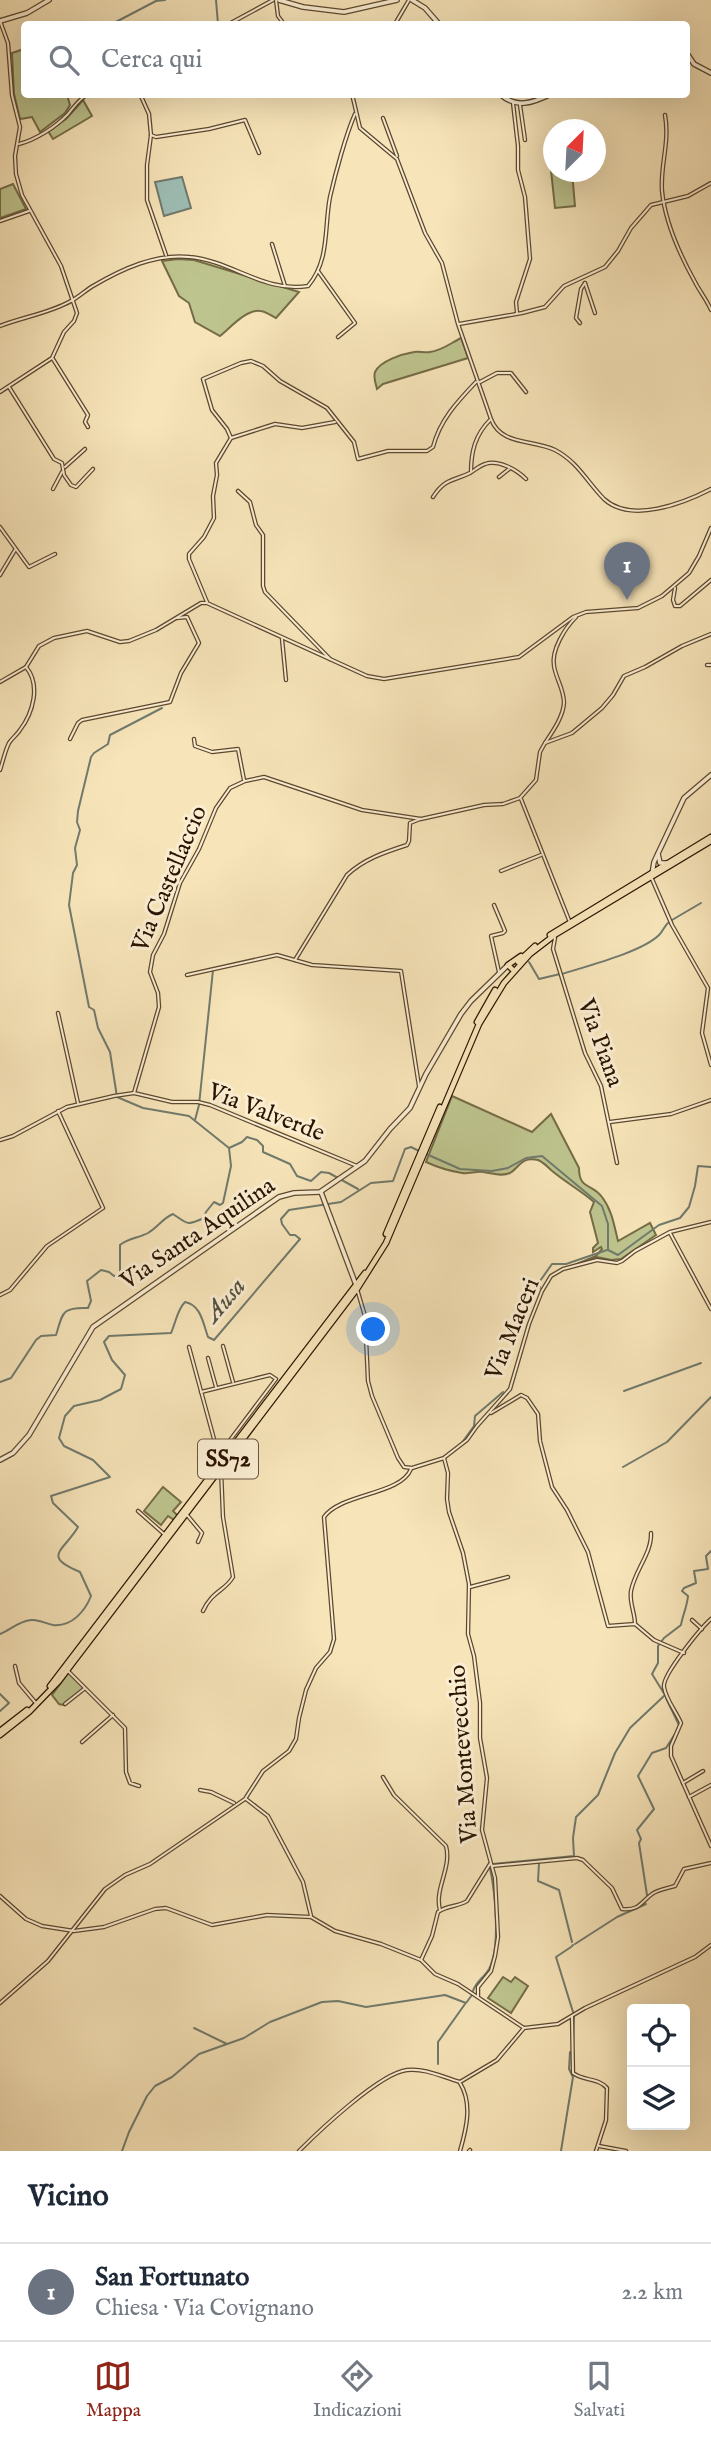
<!DOCTYPE html>
<html lang="it">
<head>
<meta charset="utf-8">
<style>
	:root { --surface:#fff; --page:#f2f2f3; --text:#1f2937; --muted:#747a83; --line:#e0e1e3; --accent:#8f2418 }
	body { margin:0; font-family:"IM FELL English",serif; background:var(--page); color:var(--text) }
	.controls { position:absolute; right:21px; bottom:21px; display:grid; overflow:hidden; border-radius:7px; box-shadow:0 7px 28px #0002 }
	.controls button { width:63px; height:63px; display:grid; place-items:center; padding:0; border:0; border-bottom:2px solid var(--line); background:var(--surface); color:var(--text); font:35px sans-serif }
	.compass { position:absolute; left:543px; top:119px; width:63px; height:63px; border-radius:50%; background:var(--surface); box-shadow:0 7px 28px #0002; rotate:24deg }
	.you { position:absolute; left:374px; top:1330px; width:24px; height:24px; margin:-18px; border:5px solid #fff; border-radius:50%; background:#1a73e8; box-shadow:0 0 0 10px #1a73e833 }
	.badge { display:grid; place-items:center; width:46px; height:46px; border-radius:50%; background:var(--accent); color:#fff; font-size:23px; font-weight:700 }
	.pin { position:absolute; translate:-50% -58px; filter:drop-shadow(0 2px 4px #0008) }
	.pin::after { content:''; position:absolute; top:37px; width:24px; height:21px; background:inherit; clip-path:polygon(0 0,100% 0,50% 100%) }
	.list { margin:0; padding:0; list-style:none }
	h2 { display:flex; justify-content:space-between; align-items:center; height:91px; margin:0; padding:0 28px; font-size:30px }
	h2 small { font-size:23px; font-weight:400; color:var(--muted) }
	.list li { display:grid; grid-template-columns:46px 1fr auto; gap:21px; align-items:center; box-sizing:border-box; height:98px; padding:0 28px; border-top:2px solid var(--line) }
	.list b { display:block; font-size:26px; white-space:nowrap }
	.list p { margin:0; font-size:23px; white-space:nowrap; color:var(--muted) }
	.list em { font-size:23px; font-style:normal; color:var(--muted) }
	.icon { flex:none; width:38px; height:38px; fill:none; stroke:currentColor; stroke-width:2; stroke-linecap:round; stroke-linejoin:round }
	.map { position:relative; flex:none; width:711px; height:2151px; overflow:hidden }
	.search { position:absolute; background:var(--surface); box-shadow:0 7px 28px #0002; left:21px; right:21px; top:21px; height:77px; display:flex; align-items:center; gap:18px; box-sizing:border-box; padding:0 24px; border-radius:7px; color:var(--muted); font-size:26px }
	.sheet { height:189px; background:var(--surface) }
	nav { display:flex; justify-content:space-around; align-items:center; box-sizing:border-box; height:98px; border-top:2px solid var(--line); background:var(--surface); font-size:19px; color:var(--muted) }
	nav a { display:grid; justify-items:center; gap:4px }
	nav .on { color:var(--accent) }
	.map>svg:first-child { display:block }
	.green { fill:#bec48e; stroke:#746c47; stroke-width:2 }
	.water { fill:#9ebeb5; stroke:#707a6d; stroke-width:2 }
	.lines { fill:none; stroke-linecap:round; stroke-linejoin:round }
	.stream { stroke:#707a6d; stroke-width:2 }
	.minor-casing { stroke:#5d482e; stroke-width:4.5 }
	.tertiary-casing { stroke:#5d482e; stroke-width:6 }
	.primary-casing { stroke:#2a1400; stroke-width:7 }
	.minor { stroke:#faedd2; stroke-width:2 }
	.tertiary { stroke:#faedd2; stroke-width:3.5 }
	.primary { stroke:#f7e4b9; stroke-width:4.5 }
	.labels { text-anchor:middle; dominant-baseline:central; stroke-width:6; stroke-linejoin:round; paint-order:stroke }
	.shield { fill:#faedd2; stroke:#68553f; stroke-width:2 }
	.shield-label { font-size:23px; font-weight:bold; fill:#2a1400 }
	.street-label { font-size:24px; fill:#2a1400; stroke:#faedd2 }
	.water-label { font-size:26px; font-style:italic; fill:#53503f; stroke:#faedd2 }
</style>
</head>
<body>
<div class="map">
<svg width="711" height="2151" viewBox="0 0 711 2151">
	<rect width="100%" height="100%" fill="#f7e4b9"/>
	<filter id="stains"><feTurbulence type="fractalNoise" baseFrequency=".00286" numOctaves="4"/><feColorMatrix values="0 0 0 0 .2 0 0 0 0 .09 0 0 0 0 .02 0 0 0 .5 -.17"/></filter>
	<radialGradient id="worn" r=".72"><stop offset=".6" stop-color="#630" stop-opacity="0"/><stop offset="1" stop-color="#630" stop-opacity=".3"/></radialGradient>
	<!-- green -->
	<g class="green">
		<polygon points="24,49 24,94 67,95 70,105 65,113 40,132 32,117 20,119 14,94 12,53"/>
		<polygon points="83,100 92,116 53,139 48,131 66,119"/>
		<polygon points="553,169 554,172 572,172 575,206 555,208 551,170"/>
		<polygon points="13,184 26,209 0,218 0,189"/>
		<path d="M178 259 194 260 299 292 276 318C272 316 265 311 260 311 246 309 230 328 220 336L195 322 189 303 179 296 162 261Z"/>
		<path d="M461 338 468 358 383 384 377 389C376 384 373 377 375 372 380 361 402 354 414 352 419 351 425 353 430 352 441 351 451 343 461 338Z"/>
		<path d="M452 1096 532 1132 551 1114 579 1168C579 1190 592 1183 602 1197 612 1210 614 1225 618 1241L650 1223 656 1235 621 1259 611 1260 597 1257 572 1266 596 1256 602 1249 601 1247 593 1252V1248L598 1243 590 1212 594 1202C580 1190 565 1182 551 1170 547 1166 543 1162 538 1160 521 1156 519 1168 510 1173 502 1177 492 1173 483 1172 476 1171 469 1174 462 1173 449 1171 437 1167 426 1162Z"/>
		<polygon points="163,1487 181,1502 173,1511 178,1516 174,1520 168,1516 161,1525 144,1511"/>
		<polygon points="69,1672 84,1688 63,1705 59,1704 52,1695"/>
		<polygon points="503,1977 511,1982 515,1977 528,1986 511,2013 488,1998"/>
	</g>
	<!-- water -->
	<polygon class="water" points="182,177 191,208 164,216 155,182"/>
	<g class="lines">
		<!-- stream -->
		<g class="stream">
			<polyline points="216,0 218,24"/>
			<polyline points="112,24 156,1 165,0"/>
			<polyline points="85,97 91,94"/>
			<polyline points="162,708 110,735 108,744 94,753 91,757 78,811 77,822 80,830 75,848 77,865 73,873 69,905 89,1007 94,1010 98,1028 110,1052 117,1097 143,1108 189,1116 229,1148"/>
			<polyline points="672,920 701,903"/>
			<polyline points="529,962 539,979 560,974"/>
			<path d="M562 974C587 966 642 952 659 935 664 930 664 926 669 922"/>
			<polyline points="195,1120 199,1105 213,970"/>
			<polyline points="424,1153 460,1169 492,1171 508,1168 526,1158 542,1156 602,1206 608,1224 608,1250 618,1255 659,1225 680,1218 689,1207 695,1186 698,1166 711,1167"/>
			<polyline points="540,1288 540,1281 552,1264 566,1264 607,1250"/>
			<path d="M0 1382 11 1378 36 1340 41 1336 56 1335C63 1313 61 1307 88 1308L91 1301 87 1281 101 1270 109 1272 114 1276 120 1274V1245C128 1238 139 1238 148 1233 158 1227 163 1218 173 1214 188 1224 186 1226 204 1218L206 1212 214 1202 220 1205 223 1203 231 1166 229 1148 242 1142 247 1137 257 1140 263 1146V1152L290 1164 297 1176 311 1181 321 1172 329 1173 358 1189"/>
			<polyline points="624,1391 701,1363"/>
			<polyline points="461,1444 474,1426 475,1416 503,1392"/>
			<polyline points="623,1467 667,1442 711,1397"/>
			<path d="M0 1634C10 1630 19 1621 31 1620 39 1619 46 1624 53 1625 72 1627 85 1611 91 1596L80 1572C41 1556 64 1551 78 1527L53 1503 51 1496 110 1477 93 1460 64 1446 59 1438 65 1416 74 1406 100 1400 121 1389 125 1375 112 1360 104 1342 109 1336 171 1333C176 1322 177 1310 185 1302 201 1305 203 1323 208 1337L214 1340 300 1239 295 1235H290L282 1224 281 1219 289 1210 341 1202 371 1183 393 1181 405 1149 411 1147 419 1151"/>
			<polyline points="0,1694 9,1703 0,1711"/>
			<polyline points="666,1698 679,1725"/>
			<polyline points="539,1863 538,1881 559,1890 572,1942"/>
			<path d="M493 1864 574 1856 573 1838 576 1817 598 1795 615 1753 630 1728 665 1695 652 1674 658 1663V1646L664 1638 681 1625C683 1614 687 1607 688 1596L682 1591 684 1588 696 1583 694 1571 708 1569 706 1556 711 1551"/>
			<polyline points="647,1895 639,1843 641,1839 637,1830 654,1809 638,1776 652,1753 666,1748 675,1734"/>
			<polyline points="575,1944 617,1917 646,1904"/>
			<polyline points="572,1946 573,1945"/>
			<polyline points="571,1947 556,1957 573,2012"/>
			<path d="M473 1991C476 1981 484 1978 489 1969 501 1946 495 1892 490 1868"/>
			<polyline points="194,2028 227,2044"/>
			<polyline points="573,2044 574,2016"/>
			<polyline points="438,2064 438,2042 465,2004"/>
			<polyline points="122,2151 129,2132 147,2096 155,2086 172,2077 199,2054 244,2038 270,2022 322,2002 338,2001 366,2007 445,1995 466,2003 472,1995"/>
			<polyline points="561,2151 573,2077 569,2069 570,2052"/>
		</g>
		<!-- minor casing -->
		<g class="minor-casing">
			<g id="minor">
				<polyline points="276,0 278,16 284,24"/>
				<polyline points="229,24 273,0"/>
				<polyline points="395,24 409,0"/>
				<polyline points="140,94 149,114 151,135 147,165 147,200 166,255"/>
				<path d="M352 94 360 128 397 159 425 233 442 263 458 324 491 419C501 446 533 439 555 450 578 462 587 482 604 499 631 524 684 503 711 489"/>
				<polyline points="513,103 518,146 518,170 525,197 530,259 516,302 517,313"/>
				<polyline points="520,105 525,140"/>
				<path d="M665 115C670 143 660 165 662 191 665 222 680 255 695 282 700 292 707 300 711 310"/>
				<polyline points="383,118 397,156"/>
				<polyline points="151,135 156,137 209,129 245,120 259,153"/>
				<path d="M19 144C35 140 56 127 68 114 75 106 79 99 88 94"/>
				<polyline points="0,221 29,211"/>
				<polyline points="272,244 285,286"/>
				<polyline points="318,271 355,323 338,337"/>
				<polyline points="585,283 595,313"/>
				<polyline points="580,323 576,318 581,289 585,283"/>
				<polyline points="459,324 522,313 545,307 564,286 605,267 618,251 631,228 651,205 688,196 711,183"/>
				<path d="M0 326C23 317 50 313 71 301 79 297 86 290 93 286 122 269 156 253 190 257 232 261 264 293 308 286 330 260 324 228 330 197 335 175 346 134 355 114"/>
				<polyline points="53,359 88,415 85,422 88,427"/>
				<polyline points="480,382 497,373 511,373 526,392"/>
				<polyline points="9,387 54,459 62,463 64,475 71,485 76,487 93,469"/>
				<polyline points="0,392 52,358 64,332 74,321 77,313 61,266 22,195 16,174 15,156 20,127 12,95 8,43 0,21"/>
				<path d="M231 438 227 429 212 410 203 379 241 363 251 361 263 366 280 381 327 408 354 442 358 459 388 451H427L433 447C440 420 457 402 476 382"/>
				<polyline points="65,467 85,449"/>
				<path d="M471 472C471 452 475 435 490 420"/>
				<polyline points="499,477 509,469"/>
				<polyline points="53,489 62,472"/>
				<polyline points="238,491 250,502 256,525 263,535 263,586 265,592 330,659"/>
				<path d="M433 497C445 478 454 481 470 473 475 470 479 466 485 464 498 459 517 470 526 479"/>
				<polyline points="0,527 29,567 55,554"/>
				<polyline points="0,575 15,550"/>
				<polyline points="675,588 673,600 675,606 680,606 711,580"/>
				<polyline points="207,602 189,559 189,554 204,537 214,518 213,496 217,475 216,463 231,438 275,424 302,428 335,422"/>
				<polyline points="282,639 286,680"/>
				<polyline points="707,665 711,665"/>
				<polyline points="0,682 26,667 39,646 54,638 87,631 120,642 129,641 156,630 201,603 207,603 367,676 384,679 519,657 573,617 586,612 638,608 662,596 689,573 699,556 711,528"/>
				<polyline points="70,739 78,723 82,720 170,702 181,673 199,643 187,617 177,618"/>
				<polyline points="194,739 195,746 212,752 238,749 244,780"/>
				<path d="M545 743C553 731 563 717 564 703 564 689 556 679 554 666 551 650 565 628 576 617"/>
				<path d="M0 770C3 761 5 751 9 743 12 738 17 735 20 730 33 713 41 685 26 667"/>
				<polyline points="521,799 569,920"/>
				<polyline points="501,871 541,855"/>
				<polyline points="652,879 672,925 708,988 702,1033 711,1065"/>
				<polyline points="494,905 505,931 503,933 491,936 499,972"/>
				<polyline points="555,938 553,949 585,1053 601,1086 617,1163"/>
				<path d="M295 960 347 875C364 859 385 852 407 845L409 841 410 823 420 819"/>
				<polyline points="187,975 277,955 312,965 401,971 419,1086"/>
				<polyline points="58,1013 78,1103"/>
				<polyline points="134,1093 159,1007 158,993 150,972 153,955 164,934 180,883 199,849 216,808 230,788 245,781 264,777 362,810 421,819 484,805 503,804 520,798 536,780 540,752 545,743 572,733 602,708 613,695 624,676 645,667 682,646 711,634"/>
				<polyline points="610,1122 671,1114 711,1100"/>
				<polyline points="0,1140 13,1136 67,1107 114,1096 134,1093 172,1102 198,1102 210,1105 357,1166"/>
				<polyline points="670,1233 711,1309"/>
				<polyline points="357,1289 365,1316 368,1381 372,1396 398,1458 404,1467 412,1468 444,1458 448,1473 447,1499 449,1512 463,1553 469,1584 468,1634 474,1656 480,1703 480,1738 487,1778 482,1830 495,1878 498,1937 495,1956 491,1971 478,1987 478,1996"/>
				<polyline points="0,1295 10,1290 47,1246 103,1208 58,1111"/>
				<polyline points="223,1346 233,1382"/>
				<polyline points="189,1347 220,1461"/>
				<polyline points="208,1358 216,1387"/>
				<polyline points="201,1392 270,1375 276,1379 218,1456"/>
				<polyline points="491,1413 521,1395 527,1398 538,1414 540,1441 552,1487 567,1510 588,1552 608,1626 635,1624 654,1640 684,1653"/>
				<polyline points="445,1457 467,1440 477,1426 510,1389 529,1324 542,1291 551,1276 563,1269 597,1260 617,1263 622,1261 635,1251 670,1232 711,1222"/>
				<polyline points="138,1511 164,1534"/>
				<polyline points="187,1515 202,1533 198,1542"/>
				<polyline points="470,1587 508,1577"/>
				<path d="M203 1611C212 1591 225 1591 233 1577L223 1517 221 1469"/>
				<path d="M711 1619C701 1628 662 1675 664 1687 666 1700 676 1711 681 1723L671 1746V1756L711 1846"/>
				<polyline points="692,1620 702,1629"/>
				<path d="M635 1624C635 1613 629 1602 631 1591 635 1570 652 1553 651 1533"/>
				<polyline points="15,1666 19,1683 35,1702"/>
				<polyline points="68,1671 125,1728 126,1772 130,1783 139,1786"/>
				<polyline points="65,1704 84,1689"/>
				<polyline points="82,1742 113,1715"/>
				<path d="M383 1777 394 1795 446 1846C452 1868 434 1889 440 1910"/>
				<polyline points="683,1783 703,1771"/>
				<polyline points="200,1790 211,1792 234,1803"/>
				<polyline points="689,1797 711,1785"/>
				<polyline points="246,1799 268,1816 303,1882 311,1916"/>
				<path d="M492 1866 577 1858 583 1860 612 1888 622 1909C639 1911 641 1902 652 1894 657 1890 668 1888 675 1886L684 1869 711 1863"/>
				<polyline points="0,1896 26,1919 42,1926 74,1931 104,1927 155,1909 166,1908 212,1925 267,1915 311,1917 335,1931 381,1944 421,1960 435,1974 458,1984 524,2028"/>
				<path d="M421 1960 432 1936 438 1912C447 1905 458 1907 467 1901L490 1864"/>
				<path d="M0 2003 48 1961 105 1889 125 1875 150 1864 245 1799 263 1771 289 1751 296 1739 299 1718 306 1690 316 1668 330 1652 334 1639 324 1517C341 1493 401 1495 411 1469"/>
				<path d="M572 2016 573 2073C583 2081 599 2078 607 2088L606 2120 596 2151"/>
				<path d="M460 2083C473 2104 466 2130 460 2151"/>
				<polyline points="599,2146 626,2151"/>
				<path d="M299 2151C319 2131 380 2073 407 2070 426 2068 442 2077 460 2082L497 2060 524 2028 558 2024 585 2008 695 1957 711 1945"/>
				<polyline points="469,2151 470,2150"/>
			</g>
		</g>
		<!-- tertiary casing -->
		<g class="tertiary-casing">
			<g id="tertiary">
				<polyline points="279,0 303,7 344,12 397,0"/>
				<polyline points="412,0 425,8 439,24"/>
				<polyline points="0,21 27,13 49,0"/>
				<polyline points="686,52 694,64 711,73"/>
				<path d="M500 94C516 109 533 103 551 94"/>
				<polyline points="658,854 660,863 667,863"/>
				<polyline points="652,874 654,862 684,798 711,775"/>
				<polyline points="321,1192 356,1285"/>
				<polyline points="0,1460 13,1453 29,1435 93,1327 279,1197 294,1193 320,1192 365,1161 390,1129 410,1108 426,1074 461,1014 471,1001 508,965"/>
			</g>
		</g>
		<!-- primary casing -->
		<g class="primary-casing">
			<g id="primary">
				<polyline points="550,935 711,837"/>
				<polyline points="518,962 535,946"/>
				<polyline points="512,969 508,965 521,956"/>
				<polyline points="477,1022 495,990"/>
				<polyline points="386,1234 440,1107"/>
				<polyline points="50,1686 365,1273"/>
				<polyline points="0,1731 27,1710"/>
				<polyline points="0,1735 29,1712 59,1681 357,1289 386,1243 479,1024 504,983 530,954 556,934 711,841"/>
			</g>
		</g>
		<!-- minor -->
		<use href="#minor" class="minor"/>
		<!-- tertiary -->
		<use href="#tertiary" class="tertiary"/>
		<!-- primary -->
		<use href="#primary" class="primary"/>
	</g>
	<g class="labels">
		<!-- shield labels -->
		<rect class="shield" x="198" y="1439.5" width="60" height="39" rx="5"/>
		<g class="shield-label">
			<text x="228" y="1459">SS72</text>
		</g>
		<!-- street labels -->
		<g class="street-label">
			<text transform="translate(170 879) rotate(-67)">Via Castellaccio</text>
			<text transform="translate(600 1043) rotate(70)">Via Piana</text>
			<text transform="translate(266 1113) rotate(21)">Via Valverde</text>
			<text transform="translate(198 1234) rotate(-34)">Via Santa Aquilina</text>
			<text transform="translate(513 1329) rotate(-68)">Via Maceri</text>
			<text transform="translate(464 1754) rotate(-94)">Via Montevecchio</text>
		</g>
		<!-- water labels -->
		<g class="water-label">
			<text transform="translate(225 1300) rotate(-49)">Ausa</text>
		</g>
	</g>
	<rect width="100%" height="100%" filter="url(#stains)"/>
	<rect width="100%" height="100%" fill="url(#worn)"/>
</svg>
<div class="controls">
<button><svg class="icon" aria-label="locate" viewBox="0 0 24 24"><circle cx="12" cy="12" r="6"/><path d="M12 2v4M12 18v4M2 12h4M18 12h4"/></svg></button>
<button><svg class="icon" aria-label="layers" viewBox="0 0 24 24"><path d="M12 4l9 5-9 5-9-5zM3 14l9 5 9-5"/></svg></button>
</div>
<svg class="compass" viewBox="-18 -18 36 36"><path d="M0-13l5 13h-10z" fill="#e53935"/><path d="M0 13l5-13h-10z" fill="#747a83"/></svg>
<div class="you"></div>
<div class="pin badge" style="left:627px;top:600px;background:#6b7280">1</div>
<div class="search"><svg class="icon" aria-label="search" viewBox="0 0 24 24"><circle cx="10" cy="10" r="6"/><path d="M15 15l6 6"/></svg>Cerca qui</div>
</div>
<section class="sheet">
<h2>Vicino<small></small></h2>
<ul class="list">
<li><span class="badge" style="background:#6b7280">1</span><div><b>San Fortunato</b><p>Chiesa · Via Covignano</p></div><em>2.2 km</em></li>
</ul>
</section>
<nav>
<a class="on"><svg class="icon" aria-label="map" viewBox="0 0 24 24"><path d="M3 6l6-2 6 2 6-2v14l-6 2-6-2-6 2zM9 4v14M15 6v14"/></svg>Mappa</a>
<a><svg class="icon" aria-label="directions" viewBox="0 0 24 24"><path d="M12 3l9 9-9 9-9-9zM9 14v-3h6M13 9l2 2-2 2"/></svg>Indicazioni</a>
<a><svg class="icon" aria-label="saved" viewBox="0 0 24 24"><path d="M7 4h10v16l-5-4-5 4z"/></svg>Salvati</a>
</nav>
</body>
</html>
